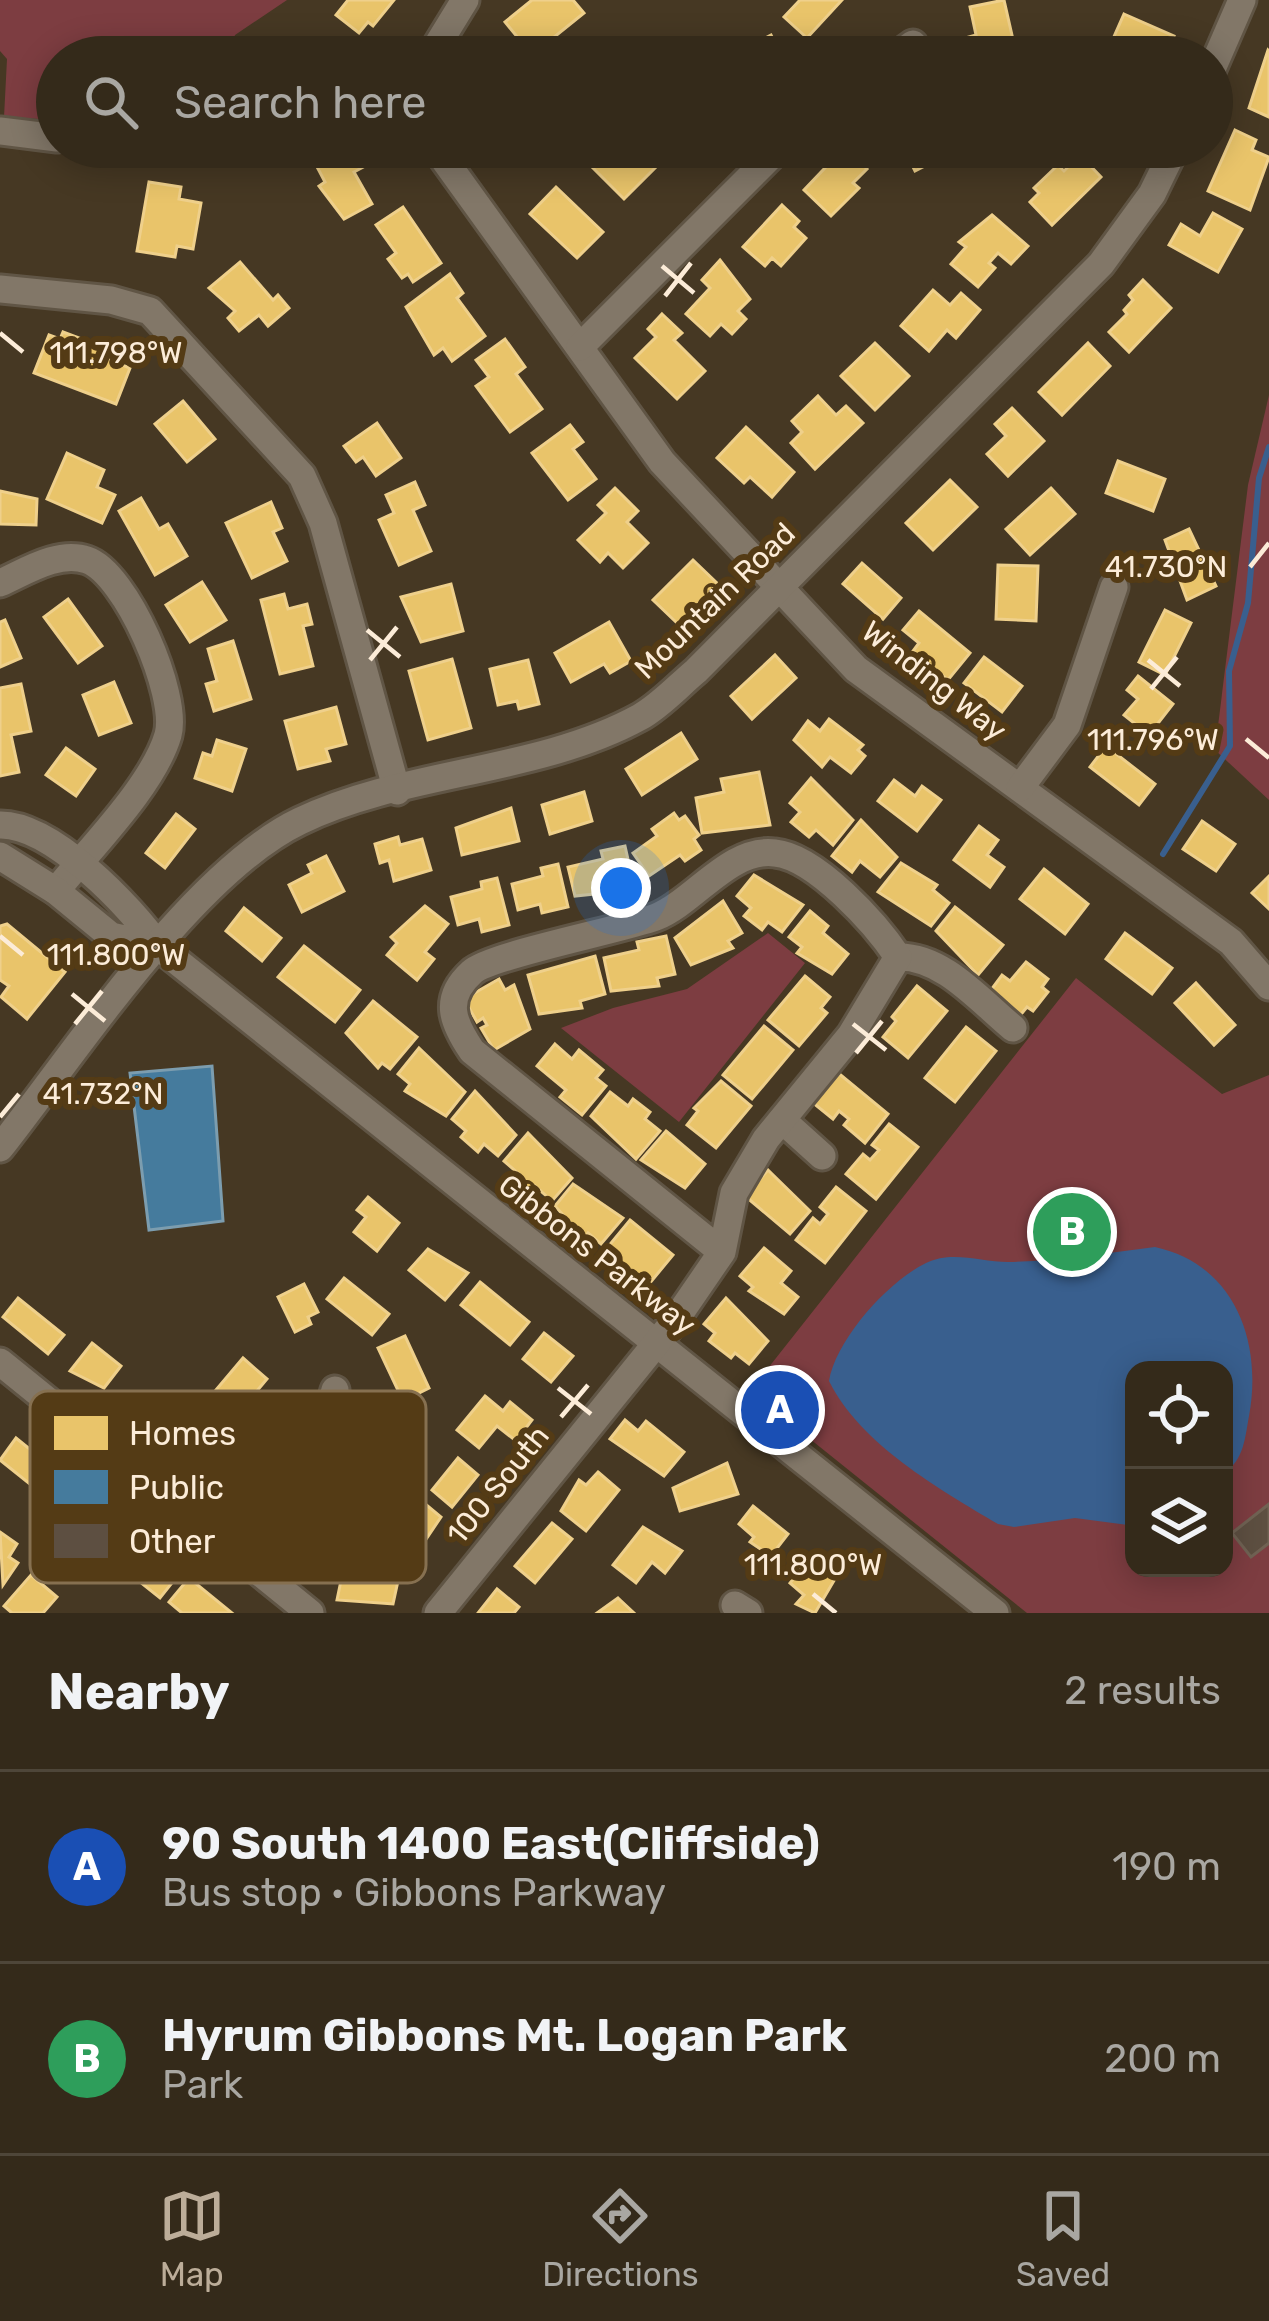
<!DOCTYPE html>
<html lang="en">
<head>
<meta charset="utf-8">
<style>
	:root { --surface:#342a1a; --page:#3f3627; --text:#f1f3f6; --muted:#a9a7a2; --line:#4e4639; --accent:#bcad99 }
	body { margin:0; font-family:Rubik,sans-serif; background:var(--page); color:var(--text) }
	.controls { position:absolute; right:36px; bottom:36px; display:grid; overflow:hidden; border-radius:24px; box-shadow:0 6px 30px #0003 }
	.controls button { width:108px; height:108px; display:grid; place-items:center; padding:0; border:0; border-bottom:3px solid var(--line); background:var(--surface); color:var(--text); font:60px sans-serif }
	.you { position:absolute; left:621px; top:888px; width:42px; height:42px; margin:-30px; border:9px solid #fff; border-radius:50%; background:#1a73e8; box-shadow:0 0 0 18px #1a73e833 }
	.badge { display:grid; place-items:center; width:78px; height:78px; border-radius:50%; background:var(--accent); color:#fff; font-size:39px; font-weight:700 }
	.pin { position:absolute; translate:-50% -50%; border:6px solid #fff; box-shadow:0 3px 12px #0006 }
	.list { margin:0; padding:0; list-style:none }
	h2 { display:flex; justify-content:space-between; align-items:center; height:156px; margin:0; padding:0 48px; font-size:51px }
	h2 small { font-size:39px; font-weight:400; color:var(--muted) }
	.list li { display:grid; grid-template-columns:78px 1fr auto; gap:36px; align-items:center; box-sizing:border-box; height:192px; padding:0 48px; border-top:3px solid var(--line) }
	.list b { display:block; font-size:45px; white-space:nowrap }
	.list p { margin:0; font-size:39px; white-space:nowrap; color:var(--muted) }
	.list em { font-size:39px; font-style:normal; color:var(--muted) }
	.icon { flex:none; width:66px; height:66px; fill:none; stroke:currentColor; stroke-width:2; stroke-linecap:round; stroke-linejoin:round }
	.map { position:relative; flex:none; width:1269px; height:1613px; overflow:hidden }
	.search { position:absolute; background:var(--surface); box-shadow:0 6px 30px #0003; left:36px; right:36px; top:36px; height:132px; display:flex; align-items:center; gap:30px; box-sizing:border-box; padding:0 42px; border-radius:66px; color:var(--muted); font-size:45px }
	.sheet { height:540px; background:var(--surface) }
	nav { display:flex; justify-content:space-around; align-items:center; box-sizing:border-box; height:168px; border-top:3px solid var(--line); background:var(--surface); font-size:33px; color:var(--muted) }
	nav a { display:grid; justify-items:center; gap:6px }
	nav .on { color:var(--accent) }
	.map>svg:first-child { display:block }
	.green { fill:#7d3d41; fill-rule:evenodd }
	.water { fill:#395f8e }
	.homes { fill:#e9c46a; stroke:#efd08b; stroke-width:3 }
	.public { fill:#457b9d; stroke:#7c9daf; stroke-width:3 }
	.lines { fill:none; stroke-linecap:round; stroke-linejoin:round }
	.stream { stroke:#395f8e; stroke-width:6 }
	.building { fill:#5d4f41; stroke:#706253; stroke-width:3 }
	.minor-casing { stroke:#605545; stroke-width:33 }
	.minor { stroke:#827768; stroke-width:27 }
	.ticks { fill:none; stroke:#fcecd8; stroke-width:4.5 }
	.labels { text-anchor:middle; dominant-baseline:central; stroke-width:12; stroke-linejoin:round; paint-order:stroke }
	.street-label { font-size:30px; fill:#fcecd8; stroke:#543b15 }
	.key { fill:#543b15; stroke:#867050; stroke-width:3 }
	.key-label { font-size:33px; fill:#fcecd8 }
	.ticks-label { font-size:30px; text-anchor:middle; fill:#fcecd8; stroke:#543b15; stroke-width:12; stroke-linejoin:round; paint-order:stroke }
</style>
</head>
<body>
<div class="map">
<svg width="1269" height="1613" viewBox="0 0 1269 1613">
	<rect width="100%" height="100%" fill="#463823"/>
	<!-- green -->
	<g class="green">
		<polygon points="0,0 287,0 235,35 227,57 57,57 57,120 4,117 7,59 0,51"/>
		<polygon points="1269,395 1269,800 1215,750 1248,485"/>
		<polygon points="768,933 805,963 679,1122 561,1028 613,1008 687,989"/>
		<path d="M1076 978 1222 1094 1269 1075V1613H1027L750 1391ZM1134 1370H1224V1568H1134Z"/>
	</g>
	<!-- water -->
	<path class="water" d="M1155 1247C1234 1264 1263 1341 1249 1416 1245 1438 1244 1460 1224 1473V1370H1134V1521L1128 1525 1075 1518 1014 1527 998 1524C939 1489 860 1444 829 1381 836 1340 887 1282 926 1263 952 1250 981 1262 1008 1262 1057 1261 1107 1253 1155 1247Z"/>
	<!-- homes -->
	<g class="homes">
		<polygon points="348,0 394,0 373,26 368,22 359,33 336,15"/>
		<polygon points="532,0 573,0 584,13 532,55 505,22"/>
		<polygon points="800,0 842,0 807,38 784,17"/>
		<polygon points="1004,0 1016,53 969,57 965,38 976,35 970,7"/>
		<polygon points="1124,14 1174,36 1165,57 1144,48 1141,57 1105,57"/>
		<polygon points="771,35 782,57 733,57 732,55"/>
		<polygon points="1268,50 1269,51 1269,117 1249,108"/>
		<polygon points="1235,130 1256,140 1252,150 1269,157 1250,210 1208,191"/>
		<polygon points="339,147 365,147 373,162 354,172 372,204 344,219 319,186 325,182 314,161"/>
		<polygon points="613,147 636,147 643,153 653,147 665,158 624,199 593,168"/>
		<polygon points="845,147 867,169 853,183 859,188 831,216 804,190"/>
		<polygon points="903,147 962,147 915,171"/>
		<polygon points="1080,155 1101,177 1052,225 1030,202 1039,193 1034,188 1058,165 1064,171"/>
		<polygon points="149,182 181,187 179,199 201,203 193,249 177,246 175,257 137,251"/>
		<polygon points="556,187 603,232 577,258 530,214"/>
		<polygon points="782,205 799,221 794,227 806,238 781,266 772,258 765,266 743,247"/>
		<polygon points="403,207 441,263 413,282 408,274 402,278 388,259 396,253 376,225"/>
		<polygon points="1213,213 1242,229 1218,272 1169,245 1181,224 1200,236"/>
		<polygon points="992,215 1028,246 1011,264 998,253 989,263 995,268 978,287 951,264 966,247 959,242"/>
		<polygon points="720,260 750,299 738,311 746,319 732,334 721,324 710,336 686,314 710,288 702,280"/>
		<polygon points="240,262 273,300 278,295 289,308 268,326 259,315 239,331 228,318 235,311 209,288"/>
		<polygon points="450,274 463,293 457,298 485,336 452,361 443,348 434,355 406,307"/>
		<polygon points="1143,280 1171,308 1129,352 1109,332 1127,314 1124,310 1133,300 1129,295"/>
		<polygon points="933,290 950,305 961,293 980,310 956,338 947,330 929,351 901,326"/>
		<polygon points="662,314 682,333 674,340 705,371 677,399 635,358 656,337 648,329"/>
		<polygon points="63,332 111,350 107,359 130,368 116,404 34,373 49,335 60,339"/>
		<polygon points="505,339 525,367 516,374 542,409 510,432 476,386 489,377 476,360"/>
		<polygon points="875,343 909,376 875,410 841,376"/>
		<polygon points="1088,343 1110,366 1062,415 1039,392"/>
		<polygon points="818,396 836,415 846,406 863,423 815,469 791,443 802,432 792,421"/>
		<polygon points="183,401 215,439 187,462 155,424"/>
		<polygon points="1012,408 1044,441 1008,476 987,454 1006,436 995,424"/>
		<polygon points="377,423 401,458 376,476 363,457 356,462 344,446"/>
		<polygon points="570,425 583,442 573,449 596,479 568,500 532,453"/>
		<polygon points="746,427 794,472 772,497 750,477 744,483 717,458"/>
		<polygon points="67,453 104,470 97,487 115,495 102,523 47,499"/>
		<polygon points="1118,461 1165,479 1153,511 1106,493"/>
		<polygon points="950,480 977,507 933,550 906,523"/>
		<polygon points="415,482 425,505 413,510 431,551 399,565 379,520 394,513 386,495"/>
		<polygon points="615,488 638,511 627,522 648,543 623,568 608,553 600,562 578,540 606,513 598,505"/>
		<polygon points="1051,488 1075,514 1030,555 1006,529"/>
		<polygon points="0,491 37,499 36,525 0,524"/>
		<polygon points="141,498 159,529 168,524 187,556 155,575 119,511"/>
		<polygon points="271,502 282,528 273,532 287,561 252,578 226,523"/>
		<polygon points="1189,529 1216,586 1187,600 1165,540"/>
		<polygon points="693,560 718,584 678,624 653,600"/>
		<polygon points="862,563 901,598 883,619 843,584"/>
		<polygon points="998,565 1038,566 1036,621 996,619"/>
		<polygon points="202,582 226,620 190,642 166,605"/>
		<polygon points="451,584 463,631 421,642 401,597"/>
		<polygon points="284,594 288,609 307,604 312,624 303,626 313,666 280,674 261,600"/>
		<polygon points="68,599 102,646 78,663 44,617"/>
		<polygon points="1165,610 1191,623 1165,675 1139,662"/>
		<polygon points="919,611 970,653 948,680 913,651 919,643 903,630"/>
		<polygon points="5,620 21,658 0,667 0,622"/>
		<polygon points="609,622 631,661 610,673 604,664 571,682 555,653"/>
		<polygon points="233,641 251,699 214,711 206,684 217,681 208,649"/>
		<polygon points="775,655 796,678 752,719 731,696"/>
		<polygon points="984,657 1022,686 1002,712 964,683"/>
		<polygon points="452,659 471,728 428,740 409,671"/>
		<polygon points="528,660 539,704 519,709 517,701 498,705 490,669"/>
		<polygon points="1138,676 1173,704 1149,735 1124,715 1138,699 1127,690"/>
		<polygon points="114,682 131,723 99,735 83,695"/>
		<polygon points="21,684 31,731 11,735 19,772 0,776 0,688"/>
		<polygon points="336,707 346,744 326,749 330,761 298,769 285,721"/>
		<polygon points="829,719 863,745 858,750 865,756 851,773 830,757 822,767 794,740 808,721 820,731"/>
		<polygon points="681,733 697,759 642,795 626,769"/>
		<polygon points="217,740 246,749 232,791 195,778 203,753 212,756"/>
		<polygon points="1106,746 1155,784 1139,805 1090,767"/>
		<polygon points="66,748 95,769 76,796 46,775"/>
		<polygon points="759,772 770,825 702,833 696,798 724,792 721,779"/>
		<polygon points="811,778 853,820 833,845 816,830 809,837 791,822 800,812 790,803"/>
		<polygon points="894,780 915,796 922,786 941,800 917,831 878,801"/>
		<polygon points="584,792 592,821 550,834 542,805"/>
		<polygon points="511,808 519,841 462,855 456,828"/>
		<polygon points="674,813 679,820 685,816 699,835 694,839 701,850 685,861 680,855 649,876 633,853 657,836 652,829"/>
		<polygon points="176,814 195,829 165,868 146,853"/>
		<polygon points="861,820 897,857 880,877 860,861 852,872 832,856"/>
		<polygon points="1202,821 1235,844 1216,871 1183,849"/>
		<polygon points="979,826 998,840 987,855 1004,867 990,887 954,860"/>
		<polygon points="398,837 400,845 422,839 431,870 394,881 389,860 380,863 375,844"/>
		<polygon points="625,846 632,877 621,879 624,891 575,896 568,867 603,859 601,851"/>
		<polygon points="326,856 344,891 302,912 289,885 312,873 308,865"/>
		<polygon points="901,863 937,885 933,890 949,903 931,926 878,892"/>
		<polygon points="558,864 568,907 542,913 540,904 518,910 512,884 543,876 541,868"/>
		<polygon points="1044,869 1088,904 1065,934 1020,899"/>
		<polygon points="754,875 803,905 782,932 768,922 762,930 744,916 751,908 737,896"/>
		<polygon points="1269,876 1269,909 1252,893"/>
		<polygon points="497,878 509,925 482,932 479,919 458,925 451,897 482,889 481,882"/>
		<polygon points="723,901 742,933 728,941 733,948 691,965 675,938"/>
		<polygon points="425,906 448,924 425,952 434,959 417,980 387,955 397,943 391,937"/>
		<polygon points="955,907 1003,945 978,975 936,931"/>
		<polygon points="244,908 281,938 262,961 226,931"/>
		<polygon points="810,911 828,926 823,933 848,954 832,974 797,953 802,947 789,937"/>
		<polygon points="7,924 65,972 27,1019 1,997 9,986 0,980 0,926"/>
		<polygon points="1125,933 1172,968 1152,994 1106,959"/>
		<polygon points="666,936 675,974 657,978 659,986 611,991 604,958 639,950 637,942"/>
		<polygon points="304,946 360,990 335,1022 278,977"/>
		<polygon points="595,956 605,994 580,1001 582,1008 539,1014 528,975"/>
		<polygon points="1026,962 1048,979 1042,987 1048,992 1033,1011 1027,1007 1018,1018 988,994 1002,975 1010,981"/>
		<polygon points="805,976 830,997 821,1008 827,1013 799,1046 768,1020"/>
		<polygon points="499,979 505,990 514,985 530,1029 494,1050 481,1028 487,1025 483,1018 477,1022 464,999"/>
		<polygon points="1196,983 1235,1025 1214,1045 1175,1003"/>
		<polygon points="917,986 947,1011 908,1058 883,1037 896,1021 892,1017"/>
		<polygon points="373,1001 417,1037 390,1069 382,1063 378,1068 346,1033"/>
		<polygon points="764,1026 793,1050 752,1099 723,1075"/>
		<polygon points="966,1027 996,1051 955,1102 925,1078"/>
		<polygon points="555,1044 572,1059 579,1050 603,1070 596,1078 606,1086 582,1115 560,1097 566,1090 537,1066"/>
		<polygon points="419,1048 465,1092 446,1116 405,1091 410,1084 398,1074"/>
		<polygon points="837,1072 888,1114 865,1143 844,1125 849,1119 839,1111 833,1119 812,1102"/>
		<polygon points="721,1081 751,1106 716,1148 687,1125 698,1111 694,1108"/>
		<polygon points="475,1091 516,1135 498,1156 484,1144 478,1152 461,1137 466,1131 452,1119"/>
		<polygon points="610,1092 628,1106 633,1099 650,1112 645,1119 660,1131 636,1159 591,1116"/>
		<polygon points="889,1124 918,1147 876,1199 846,1174 863,1154 870,1160 879,1150 872,1145"/>
		<polygon points="666,1131 705,1164 685,1188 641,1160"/>
		<polygon points="528,1133 572,1178 552,1201 535,1186 529,1193 513,1180 519,1174 504,1161"/>
		<polygon points="768,1170 810,1211 790,1234 745,1196"/>
		<polygon points="573,1184 623,1218 601,1244 588,1233 584,1238 555,1206"/>
		<polygon points="836,1187 866,1211 825,1263 796,1240 813,1218 820,1224 828,1214 820,1207"/>
		<polygon points="368,1197 399,1223 377,1251 354,1232 366,1217 357,1210"/>
		<polygon points="630,1220 673,1255 649,1284 615,1264 620,1258 607,1248"/>
		<polygon points="764,1248 791,1271 781,1283 798,1297 784,1314 749,1291 753,1287 740,1276"/>
		<polygon points="428,1249 468,1273 445,1300 409,1270"/>
		<polygon points="344,1278 389,1314 372,1335 327,1299"/>
		<polygon points="480,1282 529,1322 510,1345 461,1305"/>
		<polygon points="304,1284 318,1312 308,1317 311,1324 295,1332 278,1297"/>
		<polygon points="18,1298 64,1335 48,1354 3,1317"/>
		<polygon points="726,1298 768,1341 749,1364 735,1353 731,1358 709,1341 715,1333 704,1324"/>
		<polygon points="544,1333 573,1356 551,1382 523,1359"/>
		<polygon points="405,1336 429,1388 403,1401 378,1348"/>
		<polygon points="92,1343 121,1366 104,1388 70,1371"/>
		<polygon points="243,1358 267,1379 251,1398 262,1407 250,1421 215,1391"/>
		<polygon points="485,1396 503,1411 510,1402 532,1420 516,1441 497,1426 479,1448 457,1430"/>
		<polygon points="625,1420 638,1431 646,1421 684,1452 664,1476 610,1439"/>
		<polygon points="16,1438 63,1476 46,1497 0,1460"/>
		<polygon points="458,1458 478,1475 452,1507 432,1490"/>
		<polygon points="727,1463 738,1494 680,1511 673,1488"/>
		<polygon points="598,1472 619,1490 586,1531 561,1511 579,1480 586,1485"/>
		<polygon points="424,1503 441,1517 408,1566 390,1551"/>
		<polygon points="753,1506 788,1534 771,1556 750,1542 754,1537 739,1524"/>
		<polygon points="552,1523 572,1539 535,1583 515,1566"/>
		<polygon points="643,1527 682,1551 665,1573 652,1562 636,1583 613,1565"/>
		<polygon points="0,1532 17,1544 9,1557 18,1563 3,1585"/>
		<polygon points="139,1542 179,1574 160,1598 120,1566"/>
		<polygon points="809,1559 835,1579 815,1613 796,1604 804,1595 790,1583"/>
		<polygon points="343,1571 398,1581 393,1604 337,1600"/>
		<polygon points="31,1575 57,1597 43,1613 12,1613 4,1606"/>
		<polygon points="189,1578 232,1613 182,1613 169,1602"/>
		<polygon points="497,1589 519,1607 514,1613 478,1613"/>
		<polygon points="618,1598 634,1613 597,1613"/>
	</g>
	<!-- public -->
	<polygon class="public" points="212,1066 223,1221 149,1230 130,1073"/>
	<g class="lines">
		<!-- stream -->
		<polyline class="stream" points="1163,854 1230,746 1229,671 1248,603 1259,478 1269,447"/>
	</g>
	<!-- building -->
	<polygon class="building" points="1269,1504 1269,1543 1251,1557 1232,1533"/>
	<g class="lines">
		<!-- minor casing -->
		<g class="minor-casing">
			<g id="minor">
				<polyline points="430,57 465,0"/>
				<polyline points="895,57 913,44"/>
				<polyline points="1212,69 1242,0"/>
				<polyline points="0,131 57,138"/>
				<polyline points="215,147 216,147"/>
				<polyline points="435,147 662,462 856,669 1231,942 1269,986"/>
				<polyline points="0,289 111,300 150,311 302,476 323,523 397,791"/>
				<polyline points="580,347 780,147"/>
				<path d="M0 583C25 572 58 550 87 560 126 573 179 695 168 735 153 786 90 848 56 891"/>
				<polyline points="1020,788 1067,725 1114,587"/>
				<path d="M0 825C52 824 131 907 159 947L111 936 56 891 0 856"/>
				<polyline points="159,947 995,1613"/>
				<path d="M898 957C943 956 979 1000 1013 1028"/>
				<polyline points="782,1120 822,1156"/>
				<path d="M0 1148C75 1053 193 872 300 821 403 771 538 773 640 717 660 706 678 686 696 671L1101 264 1152 194 1175 147"/>
				<polyline points="0,1362 310,1613"/>
				<polyline points="232,1549 321,1439 335,1390"/>
				<polyline points="735,1605 748,1613"/>
				<path d="M438 1613 676 1319 722 1252 734 1193 766 1139 851 1035 898 957C876 924 816 857 775 853 730 847 694 902 656 917 621 930 490 955 472 972 442 999 453 1023 472 1051L722 1252"/>
			</g>
		</g>
		<!-- minor -->
		<use href="#minor" class="minor"/>
	</g>
	<!-- ticks -->
	<path class="ticks" d="M662 266 694 293M665 296 691 263M0 333 23 352M1250 567 1269 543M367 630 400 657M370 660 397 627M1148 660 1180 686M1151 689 1177 657M1246 739 1269 758M0 936 23 955M72 994 105 1021M75 1024 102 991M853 1024 886 1050M856 1053 882 1021M0 1117 19 1094M558 1388 591 1414M561 1417 588 1385M813 1594 836 1613"/>
	<g class="labels">
		<!-- street labels -->
		<g class="street-label">
			<text transform="translate(715 601) rotate(-44)">Mountain Road</text>
			<text transform="translate(934 681) rotate(38)">Winding Way</text>
			<text transform="translate(597 1255) rotate(38)">Gibbons Parkway</text>
			<text transform="translate(498 1485) rotate(-51)">100 South</text>
		</g>
	</g>
	<!-- legend -->
	<rect x="30" y="1391" width="396" height="192" rx="18" class="key"/>
	<rect x="54" y="1416" width="54" height="34" fill="#e9c46a"/>
	<rect x="54" y="1470" width="54" height="34" fill="#457b9d"/>
	<rect x="54" y="1524" width="54" height="34" fill="#5d4f41"/>
	<g class="key-label">
		<text x="129" y="1445">Homes</text>
		<text x="129" y="1499">Public</text>
		<text x="129" y="1553">Other</text>
	</g>
	<g class="ticks-label">
		<text x="116" y="363">111.798°W</text>
		<text x="1166" y="577">41.730°N</text>
		<text x="1153" y="750">111.796°W</text>
		<text x="116" y="965">111.800°W</text>
		<text x="103" y="1104">41.732°N</text>
		<text x="813" y="1575">111.800°W</text>
	</g>
</svg>
<div class="controls">
<button><svg class="icon" aria-label="locate" viewBox="0 0 24 24"><circle cx="12" cy="12" r="6"/><path d="M12 2v4M12 18v4M2 12h4M18 12h4"/></svg></button>
<button><svg class="icon" aria-label="layers" viewBox="0 0 24 24"><path d="M12 4l9 5-9 5-9-5zM3 14l9 5 9-5"/></svg></button>
</div>
<div class="you"></div>
<div class="pin badge" style="left:780px;top:1410px;background:#1a4fb4">A</div>
<div class="pin badge" style="left:1072px;top:1232px;background:#2e9e5b">B</div>
<div class="search"><svg class="icon" aria-label="search" viewBox="0 0 24 24"><circle cx="10" cy="10" r="6"/><path d="M15 15l6 6"/></svg>Search here</div>
</div>
<section class="sheet">
<h2>Nearby<small>2 results</small></h2>
<ul class="list">
<li><span class="badge" style="background:#1a4fb4">A</span><div><b>90 South 1400 East(Cliffside)</b><p>Bus stop · Gibbons Parkway</p></div><em>190 m</em></li>
<li><span class="badge" style="background:#2e9e5b">B</span><div><b>Hyrum Gibbons Mt. Logan Park</b><p>Park</p></div><em>200 m</em></li>
</ul>
</section>
<nav>
<a class="on"><svg class="icon" aria-label="map" viewBox="0 0 24 24"><path d="M3 6l6-2 6 2 6-2v14l-6 2-6-2-6 2zM9 4v14M15 6v14"/></svg>Map</a>
<a><svg class="icon" aria-label="directions" viewBox="0 0 24 24"><path d="M12 3l9 9-9 9-9-9zM9 14v-3h6M13 9l2 2-2 2"/></svg>Directions</a>
<a><svg class="icon" aria-label="saved" viewBox="0 0 24 24"><path d="M7 4h10v16l-5-4-5 4z"/></svg>Saved</a>
</nav>
</body>
</html>
